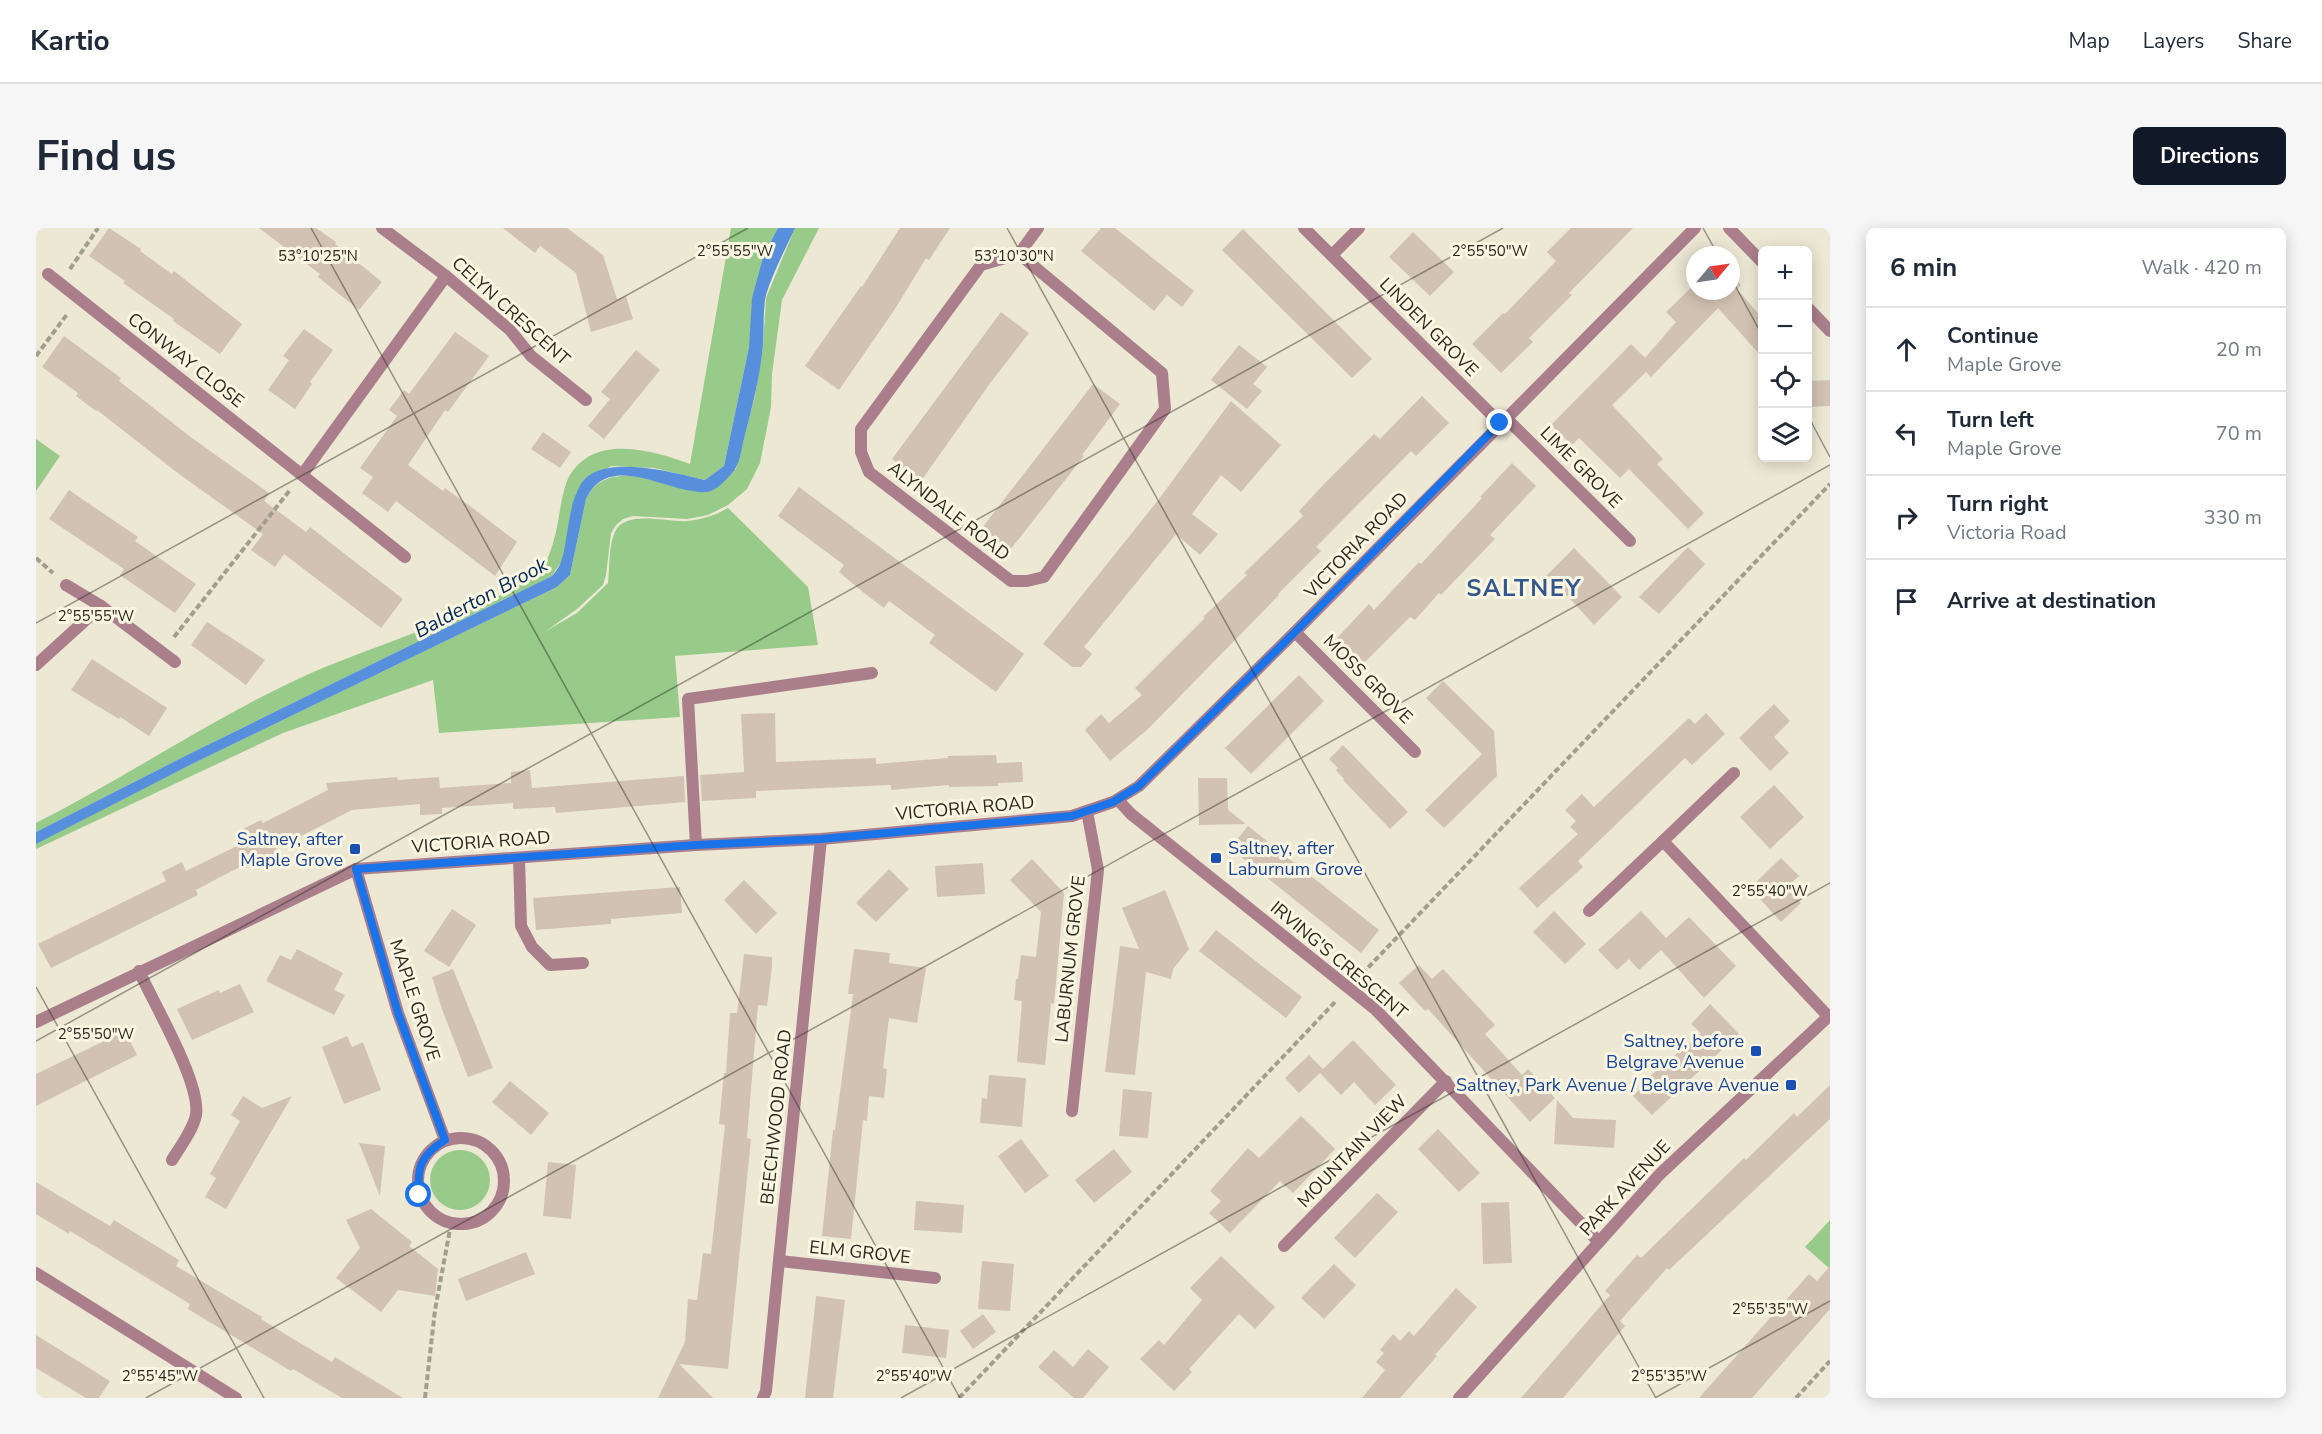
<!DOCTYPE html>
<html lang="en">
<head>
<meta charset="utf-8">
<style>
	:root { --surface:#fff; --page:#f6f6f7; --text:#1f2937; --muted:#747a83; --line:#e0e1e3; --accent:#111827 }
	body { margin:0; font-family:"Nunito Sans",sans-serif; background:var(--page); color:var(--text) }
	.controls { position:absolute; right:18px; top:18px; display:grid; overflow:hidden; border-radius:9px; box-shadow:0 3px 15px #0003 }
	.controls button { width:54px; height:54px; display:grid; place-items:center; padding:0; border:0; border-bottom:2px solid var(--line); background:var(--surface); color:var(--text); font:30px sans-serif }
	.compass { position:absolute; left:1650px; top:18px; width:54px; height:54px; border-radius:50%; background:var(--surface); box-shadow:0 3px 15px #0003; rotate:61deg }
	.stop { position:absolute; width:18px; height:18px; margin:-14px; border:4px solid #1a73e8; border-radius:50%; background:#fff }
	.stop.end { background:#1a73e8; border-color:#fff; box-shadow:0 2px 6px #0008 }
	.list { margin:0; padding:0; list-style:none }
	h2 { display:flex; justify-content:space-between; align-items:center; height:78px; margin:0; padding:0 24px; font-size:26px }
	h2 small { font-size:20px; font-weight:400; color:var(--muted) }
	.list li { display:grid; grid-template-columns:39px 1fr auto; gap:18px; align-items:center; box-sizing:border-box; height:84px; padding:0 24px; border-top:2px solid var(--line) }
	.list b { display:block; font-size:22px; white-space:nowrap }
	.list p { margin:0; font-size:20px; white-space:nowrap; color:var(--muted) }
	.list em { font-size:20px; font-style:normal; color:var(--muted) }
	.icon { flex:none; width:33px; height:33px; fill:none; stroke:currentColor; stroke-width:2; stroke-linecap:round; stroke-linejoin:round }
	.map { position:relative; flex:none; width:1794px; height:1170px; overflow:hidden; border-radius:9px }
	header { display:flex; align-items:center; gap:36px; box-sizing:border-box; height:84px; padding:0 30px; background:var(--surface); border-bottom:2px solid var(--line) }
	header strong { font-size:28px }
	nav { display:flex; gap:33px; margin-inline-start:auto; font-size:21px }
	.intro { display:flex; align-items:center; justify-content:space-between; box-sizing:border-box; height:144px; padding:0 36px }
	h1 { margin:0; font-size:42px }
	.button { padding:15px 27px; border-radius:9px; background:var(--accent); color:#fff; font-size:21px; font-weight:700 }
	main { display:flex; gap:36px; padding:0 36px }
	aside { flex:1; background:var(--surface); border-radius:9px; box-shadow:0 3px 15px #0003 }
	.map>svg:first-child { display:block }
	.green { fill:#98ca89 }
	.water { fill:#578fdc }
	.building { fill:#d2c2b3 }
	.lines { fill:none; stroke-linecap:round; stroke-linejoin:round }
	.path { stroke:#a19e8f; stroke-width:4; stroke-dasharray:6 3; stroke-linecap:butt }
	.service { stroke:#ab7e8c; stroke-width:12 }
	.minor { stroke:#ab7e8c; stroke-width:12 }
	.route { stroke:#1a73e8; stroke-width:8 }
	.ticks { fill:none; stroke:#2b2a22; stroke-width:1.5; stroke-opacity:0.45 }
	.transit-dot { fill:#1a4fb4; stroke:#faf6e1; stroke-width:2 }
	.labels { text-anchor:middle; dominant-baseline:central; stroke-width:6; stroke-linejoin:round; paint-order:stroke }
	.street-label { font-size:18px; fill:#2b2a22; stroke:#faf6e1 }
	.transit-label { font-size:18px; fill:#164399; stroke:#faf6e1; text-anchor:end }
	.water-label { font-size:20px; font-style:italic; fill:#032959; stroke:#faf6e1 }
	.district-label { font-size:24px; font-weight:bold; letter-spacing:1.5px; fill:#32578e; stroke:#faf6e1 }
	.ticks-label { font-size:15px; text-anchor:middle; fill:#2b2a22; stroke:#faf6e1; stroke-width:6; stroke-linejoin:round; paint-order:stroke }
</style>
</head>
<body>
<header>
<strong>Kartio</strong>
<nav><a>Map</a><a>Layers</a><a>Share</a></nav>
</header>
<div class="intro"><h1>Find us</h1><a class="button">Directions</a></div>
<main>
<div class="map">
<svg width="1794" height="1170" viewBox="0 0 1794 1170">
	<rect width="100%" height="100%" fill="#ece8d4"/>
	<!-- green -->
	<g class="green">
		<path d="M695 0H742L728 26 713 119 688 238 669 252 618 240 575 238 540 265 527 331 516 348 155 525 0 604V595C89 550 172 493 262 451 341 415 425 395 498 347 512 337 516 319 520 304 523 290 527 257 534 247 560 205 618 223 654 236Z"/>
		<path d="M759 0H783L746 72 736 146 735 179 724 235 711 261 692 277 672 287 651 291 597 288 587 291 580 297 575 305 570 347 567 357 541 381 510 403 541 385 572 355C574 339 572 319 579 304 589 281 632 295 652 293 667 291 678 288 692 280L772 359 782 417 639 428 644 489 403 505 397 452 247 505 0 621V615L158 535 521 359 534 347 550 271C569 231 623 253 656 262L700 241 719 168 727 119 730 70Z"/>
		<polygon points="0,211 24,228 0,263"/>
		<circle cx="424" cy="952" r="30"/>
		<polygon points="1794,992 1794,1041 1769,1019"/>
	</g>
	<!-- water -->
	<path class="water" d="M742 0H759C751 18 732 54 729 72 727 87 728 102 727 117 724 149 716 180 708 211 705 222 704 237 696 245 690 252 680 263 671 264 633 267 574 221 550 271L534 347 521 359 158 535 0 616V604L155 525 516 348C528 336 528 321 531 305 534 289 536 270 545 256 565 224 639 245 669 252L688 238 713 119 716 70 728 26Z"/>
	<!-- building -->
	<g class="building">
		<polygon points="73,0 105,21 104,23 136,46 138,43 206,96 184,126 137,93 138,91 87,55 89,53 53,28"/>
		<polygon points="223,0 280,0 300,14 299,16 346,54 323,82 282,49 284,46"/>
		<polygon points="467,0 531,0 567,27 581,71 590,68 597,91 555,104 540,45 504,18 499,25"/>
		<polygon points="864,0 914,0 893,32 890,30 859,81 803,162 769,138 825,58 826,59"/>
		<polygon points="1065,0 1079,0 1158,63 1146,79 1131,67 1118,83 1045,23"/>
		<polygon points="1535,0 1597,0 1533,65 1536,67 1493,110 1497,114 1465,145 1436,116 1467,85 1469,86 1520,33 1511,24"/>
		<polygon points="1207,1 1336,131 1316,150 1186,22"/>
		<polygon points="1377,4 1418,44 1394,68 1353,29"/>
		<polygon points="1695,46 1705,57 1701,61 1726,90 1726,129 1682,80 1615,149 1610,144 1576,177 1627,231 1621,236 1668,285 1652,301 1593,241 1584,250 1543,210 1536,217 1515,197 1595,116 1609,130 1640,94 1630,84 1659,56 1659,63 1695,63"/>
		<polygon points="965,84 993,105 955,154 885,253 856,231"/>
		<polygon points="268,101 297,122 274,154 276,156 259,181 232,162 253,132 247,128"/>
		<polygon points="419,104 453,128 412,184 409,182 372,237 407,263 409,260 434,278 481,314 459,348 360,273 352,284 326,265 337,249 324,240 361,188 353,182 368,162 373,166"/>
		<polygon points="28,108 85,150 83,153 156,210 233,265 228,273 270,304 274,299 367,371 345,400 248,326 239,339 215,322 227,306 143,246 61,182 60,183 40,168 42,165 6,139"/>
		<polygon points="1203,117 1231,139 1217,156 1226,163 1211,181 1175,152"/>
		<polygon points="600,122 624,142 568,211 552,198 574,171 565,164"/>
		<polygon points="1794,152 1794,178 1772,179 1772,153"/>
		<polygon points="1057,156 1084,176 1046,227 1048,228 974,322 946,300"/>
		<polygon points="1386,168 1413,195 1380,228 1375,223 1280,319 1285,323 1242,366 1243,367 1111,502 1074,533 1049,502 1065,486 1073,495 1106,467 1099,460 1169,390 1167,389 1211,347 1208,345 1267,288 1263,283 1288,256 1338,206 1344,211"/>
		<polygon points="1195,173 1245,217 1205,264 1185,247 1156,286 1182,306 1164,327 1140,306 1048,419 1056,426 1045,439 1036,439 1007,416 1123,271"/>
		<polygon points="507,204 535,224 524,240 495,221"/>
		<polygon points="1476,235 1500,258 1454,307 1459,311 1427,344 1405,367 1403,365 1379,392 1374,389 1328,435 1301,410 1333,376 1338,382 1383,334 1385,336 1446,270 1444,269"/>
		<polygon points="763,259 988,426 960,464 893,415 899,407 853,373 848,380 828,365 803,344 808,337 742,288"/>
		<polygon points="33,262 102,309 99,313 160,356 139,385 84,347 88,341 13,291"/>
		<polygon points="1652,319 1669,336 1623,386 1603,369"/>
		<polygon points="1538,320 1586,369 1558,397 1526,362 1524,364 1509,349"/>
		<polygon points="171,394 229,432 210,457 155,417"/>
		<polygon points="56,431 131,480 113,508 84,489 83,491 35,462"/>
		<polygon points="1263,447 1288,473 1215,546 1189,520"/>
		<polygon points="1407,453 1458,503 1461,548 1408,600 1389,582 1446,526 1390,470"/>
		<polygon points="1738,476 1754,493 1738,509 1753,525 1734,543 1703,510"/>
		<polygon points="739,485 740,534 840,530 840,536 912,530 912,528 960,527 961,535 986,534 987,554 962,555 962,558 913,559 913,557 855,562 855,557 720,563 720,570 666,573 664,547 708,544 705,486"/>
		<polygon points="1670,485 1689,506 1656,537 1649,530 1542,633 1547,639 1501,680 1483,660 1542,606 1534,599 1540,593 1529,582 1546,566 1558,579 1653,490 1659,496"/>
		<polygon points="1307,517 1372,584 1354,601 1307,552 1308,551 1300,542 1302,540 1293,531"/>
		<polygon points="494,542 496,560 648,548 649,574 520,585 519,579 477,581 477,575 406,580 406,586 384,587 384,576 316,582 240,621 243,626 224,635 222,630 190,646 160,662 162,667 15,740 2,716 130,653 126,644 146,634 150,643 213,612 207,601 225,592 227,595 292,562 290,555 361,549 362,552 403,549 404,560 475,555 475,544"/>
		<polygon points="1162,550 1191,550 1192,582 1210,596 1163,597"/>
		<polygon points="1738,557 1768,589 1734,621 1704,589"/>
		<polygon points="1212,598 1343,702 1325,725 1194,620"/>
		<polygon points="1745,630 1763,648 1751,659 1765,675 1745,694 1714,660"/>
		<polygon points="996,631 1028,665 1018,776 1015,775 1009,837 981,834 986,773 978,772 980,751 982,751 985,727 1000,729 1005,684 974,652"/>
		<polygon points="947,635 949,666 901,669 899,638"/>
		<polygon points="853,641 873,661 840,694 820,675"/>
		<polygon points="708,652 741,685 720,706 688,672"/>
		<polygon points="644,659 646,685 575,691 575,696 500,702 497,670"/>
		<polygon points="1129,662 1153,721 1137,741 1135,751 1110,744 1099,847 1069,844 1084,718 1103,721 1086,680"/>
		<polygon points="416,681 440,697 413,739 388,723"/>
		<polygon points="1518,683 1550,716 1529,736 1497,704"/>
		<polygon points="1605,683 1630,710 1653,689 1700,738 1668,770 1625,722 1603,742 1593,731 1581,742 1562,722"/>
		<polygon points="1180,702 1266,769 1250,790 1163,723"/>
		<polygon points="261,721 307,745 298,762 309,767 298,787 230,753 244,727 255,732"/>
		<polygon points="818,721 854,725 853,735 890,740 881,795 853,790 847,840 851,841 848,870 833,868 831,893 827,892 815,1011 786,1008 797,902 799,902 817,766 812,766"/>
		<polygon points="708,726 736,729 736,739 731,778 722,777 711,910 715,911 692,1141 643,1136 677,1170 622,1170 649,1114 652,1071 661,1072 667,1025 675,1026 689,897 683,896 688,845 690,845 694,785 701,785"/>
		<polygon points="1383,737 1396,751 1407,741 1459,797 1449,806 1486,847 1492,841 1519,870 1494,894 1392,781 1389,783 1363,755"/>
		<polygon points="417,741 457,840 432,849 406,781 396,749"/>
		<polygon points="204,756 218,784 156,812 141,781 183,762 184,765"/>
		<polygon points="1674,776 1703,806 1616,887 1597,868 1608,857 1606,855 1665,805 1655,796"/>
		<polygon points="89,803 101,827 0,878 0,846"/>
		<polygon points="311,808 316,819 327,814 345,862 308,876 286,819"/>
		<polygon points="1317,812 1360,857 1339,877 1318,854 1305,867 1284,845 1263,865 1249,850 1273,827 1287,841"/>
		<polygon points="953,847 990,850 986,899 944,895 946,870 951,871"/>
		<polygon points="474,853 513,885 495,907 456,874"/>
		<polygon points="1794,857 1794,891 1633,1042 1631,1040 1584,1093 1589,1098 1527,1170 1485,1170 1574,1067 1569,1063 1601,1027 1605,1030 1708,930 1710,932 1758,885 1761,889"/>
		<polygon points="1087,861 1116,864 1112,910 1083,908"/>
		<polygon points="207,868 226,880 256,868 190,981 169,969 180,950 174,946 204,893 195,887"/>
		<polygon points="1521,872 1537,890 1580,892 1578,920 1518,916"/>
		<polygon points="1265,888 1299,921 1257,965 1244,953 1194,1005 1173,985 1185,973 1174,963 1212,920 1223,930"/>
		<polygon points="1402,901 1444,945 1423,964 1382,921"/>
		<polygon points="985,911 1013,948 989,965 962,928"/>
		<polygon points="323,915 349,918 344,968"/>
		<polygon points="1078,921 1096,944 1058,975 1039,952"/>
		<polygon points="512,934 540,937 535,991 507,988"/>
		<polygon points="0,954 74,998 78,992 143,1032 140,1038 226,1089 225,1091 249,1106 296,1134 299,1129 367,1170 306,1170 257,1141 255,1143 152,1081 154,1076 34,1003 33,1006 0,986"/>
		<polygon points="1341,965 1362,984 1319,1030 1298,1010"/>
		<polygon points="880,973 928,977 926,1005 878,1002"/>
		<polygon points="1473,974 1476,1035 1447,1036 1445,975"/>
		<polygon points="335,981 376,1014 373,1018 402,1041 399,1068 362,1062 345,1084 300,1050 324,1020 310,992"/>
		<polygon points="490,1024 499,1046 430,1073 422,1051"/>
		<polygon points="1185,1028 1239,1079 1219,1101 1203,1086 1153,1141 1156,1144 1138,1163 1104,1131 1123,1112 1128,1117 1166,1072 1154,1060"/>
		<polygon points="946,1033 978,1036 974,1083 942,1081"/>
		<polygon points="1298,1036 1320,1057 1288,1091 1265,1070"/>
		<polygon points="1794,1038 1794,1081 1716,1170 1663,1170 1773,1046 1781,1053"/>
		<polygon points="1420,1060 1441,1079 1399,1127 1401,1128 1364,1170 1326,1170 1349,1142 1340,1134 1348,1125 1344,1122 1357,1106 1364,1113 1373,1103 1378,1108"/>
		<polygon points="780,1068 809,1072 797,1170 769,1170"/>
		<polygon points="947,1086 960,1104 937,1121 924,1103"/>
		<polygon points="869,1097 913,1102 910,1130 866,1125"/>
		<polygon points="0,1107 74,1153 63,1170 50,1170 0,1140"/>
		<polygon points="1052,1121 1073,1139 1047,1170 1038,1170 1002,1139 1018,1122 1037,1139"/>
	</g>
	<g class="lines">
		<!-- path -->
		<g class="path">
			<polyline points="34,41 62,0"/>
			<polyline points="0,128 32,85"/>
			<polyline points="0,330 17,345"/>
			<polyline points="138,409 254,262"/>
			<polyline points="1326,746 1794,256"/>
			<polyline points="389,1170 399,1082 415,996"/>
			<polyline points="923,1170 1300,773"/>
			<polyline points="1760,1170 1794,1133"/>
		</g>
		<!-- service -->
		<polyline class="service" points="660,617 652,471 836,445"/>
		<!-- minor -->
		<g class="minor">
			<polyline points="346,0 410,48 474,102 495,128 550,172"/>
			<polyline points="1268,0 1464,195"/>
			<polyline points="1693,0 1726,34"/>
			<polyline points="983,26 1126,145 1129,181 1008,349 991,353 975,353 833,244 825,224 825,201 945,37 983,26 1002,0"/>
			<polyline points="1296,27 1323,0"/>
			<polyline points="12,46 266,247"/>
			<polyline points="1772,80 1794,103"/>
			<polyline points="1470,190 1594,313"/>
			<polyline points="369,329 266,247 410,48"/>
			<polyline points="30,357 65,378"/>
			<polyline points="1259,404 1379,524"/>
			<polyline points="0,437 65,378 139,434"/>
			<polyline points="1698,545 1627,613 1792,788"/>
			<polyline points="1082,572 1095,586 1339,781 1563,1014"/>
			<polyline points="483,630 485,698 496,719 514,737 547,735"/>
			<polyline points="320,641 362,785 409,912"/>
			<polyline points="1553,683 1627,613"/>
			<path d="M103 743C118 776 165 855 160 887 157 902 144 919 136 932"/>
			<polyline points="0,794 320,641 660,617 785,611 1036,588 1077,574 1103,558 1259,404 1659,0"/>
			<polyline points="1036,883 1062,642 1051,583"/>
			<circle cx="425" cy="953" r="43"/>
			<polyline points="1248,1018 1410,853"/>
			<polyline points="744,1033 899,1050"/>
			<polyline points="0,1045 200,1170"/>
			<polyline points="727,1170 730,1163 785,611"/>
			<polyline points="1423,1170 1624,946 1794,787"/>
		</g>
	</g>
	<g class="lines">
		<!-- route -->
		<path class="route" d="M383 967C381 939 384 928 409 912L362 785 320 641 660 617 785 611 1036 588 1077 574 1103 558 1259 404 1464 195"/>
	</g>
	<!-- ticks -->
	<path class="ticks" d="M275 0 924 1170M971 0 1620 1170M1667 0 1682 27M1695 50 1726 107M1772 188 1794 229M0 395 712 0M0 759 228 1170M0 813 1467 0M110 1170 1794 237M865 1170 1794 655M1619 1170 1794 1073"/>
	<!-- markers -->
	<g class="transit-dot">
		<rect x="313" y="615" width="12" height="12" rx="3"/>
		<rect x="1174" y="624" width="12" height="12" rx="3"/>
		<rect x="1714" y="817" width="12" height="12" rx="3"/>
		<rect x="1749" y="851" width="12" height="12" rx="3"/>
	</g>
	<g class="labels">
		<!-- street labels -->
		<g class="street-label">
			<text transform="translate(475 83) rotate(42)">CELYN CRESCENT</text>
			<text transform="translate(1393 99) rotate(45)">LINDEN GROVE</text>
			<text transform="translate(150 132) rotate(38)">CONWAY CLOSE</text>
			<text transform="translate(1545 239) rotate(45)">LIME GROVE</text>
			<text transform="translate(913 283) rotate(38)">ALYNDALE ROAD</text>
			<text transform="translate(1320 317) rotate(-46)">VICTORIA ROAD</text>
			<text transform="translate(1332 451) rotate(45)">MOSS GROVE</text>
			<text transform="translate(929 580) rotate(-5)">VICTORIA ROAD</text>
			<text transform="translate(445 614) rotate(-4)">VICTORIA ROAD</text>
			<text transform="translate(1034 731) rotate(-84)">LABURNUM GROVE</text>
			<text transform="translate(1303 732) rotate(40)">IRVING'S CRESCENT</text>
			<text transform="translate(379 772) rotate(72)">MAPLE GROVE</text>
			<text transform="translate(740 889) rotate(-84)">BEECHWOOD ROAD</text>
			<text transform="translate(1316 923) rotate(-46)">MOUNTAIN VIEW</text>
			<text transform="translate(1589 960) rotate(-47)">PARK AVENUE</text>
			<text transform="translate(824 1024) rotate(6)">ELM GROVE</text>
		</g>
		<!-- transit labels -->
		<g class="transit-label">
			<text x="307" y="611">Saltney, after<tspan x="307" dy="21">Maple Grove</tspan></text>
			<text x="1192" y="620" text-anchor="start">Saltney, after<tspan x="1192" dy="21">Laburnum Grove</tspan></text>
			<text x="1708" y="813">Saltney, before<tspan x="1708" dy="21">Belgrave Avenue</tspan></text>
			<text x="1743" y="857">Saltney, Park Avenue / Belgrave Avenue</text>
		</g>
		<!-- water labels -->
		<g class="water-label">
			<text transform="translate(445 370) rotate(-28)">Balderton Brook</text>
		</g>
		<!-- district labels -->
		<g class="district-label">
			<text x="1488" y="360">SALTNEY</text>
		</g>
	</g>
	<g class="ticks-label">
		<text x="699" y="28">2°55'55"W</text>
		<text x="1454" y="28">2°55'50"W</text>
		<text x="282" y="33">53°10'25"N</text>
		<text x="978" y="33">53°10'30"N</text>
		<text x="60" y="393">2°55'55"W</text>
		<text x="1734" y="668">2°55'40"W</text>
		<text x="60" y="811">2°55'50"W</text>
		<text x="1734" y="1086">2°55'35"W</text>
		<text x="124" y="1153">2°55'45"W</text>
		<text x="878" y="1153">2°55'40"W</text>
		<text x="1633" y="1153">2°55'35"W</text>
	</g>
</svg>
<div class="controls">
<button>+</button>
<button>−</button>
<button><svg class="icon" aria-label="locate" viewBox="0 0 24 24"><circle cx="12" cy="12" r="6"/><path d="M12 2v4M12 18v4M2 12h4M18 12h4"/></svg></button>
<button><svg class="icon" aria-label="layers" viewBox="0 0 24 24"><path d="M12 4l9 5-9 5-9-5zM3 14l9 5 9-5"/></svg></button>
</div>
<svg class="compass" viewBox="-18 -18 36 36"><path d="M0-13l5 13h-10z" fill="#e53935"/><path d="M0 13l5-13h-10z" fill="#747a83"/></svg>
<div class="stop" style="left:383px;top:967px"></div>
<div class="stop end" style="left:1464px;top:195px"></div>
</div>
<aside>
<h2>6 min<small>Walk · 420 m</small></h2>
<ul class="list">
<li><svg class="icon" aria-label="ahead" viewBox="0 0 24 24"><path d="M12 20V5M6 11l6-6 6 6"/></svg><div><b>Continue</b><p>Maple Grove</p></div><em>20 m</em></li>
<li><svg class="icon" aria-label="left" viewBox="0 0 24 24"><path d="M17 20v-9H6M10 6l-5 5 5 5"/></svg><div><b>Turn left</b><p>Maple Grove</p></div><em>70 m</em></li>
<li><svg class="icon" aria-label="right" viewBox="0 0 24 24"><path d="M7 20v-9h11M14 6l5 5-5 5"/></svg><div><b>Turn right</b><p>Victoria Road</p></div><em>330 m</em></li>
<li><svg class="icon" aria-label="arrive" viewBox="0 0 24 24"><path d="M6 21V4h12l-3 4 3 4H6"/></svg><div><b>Arrive at destination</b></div></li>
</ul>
</aside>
</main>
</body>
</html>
